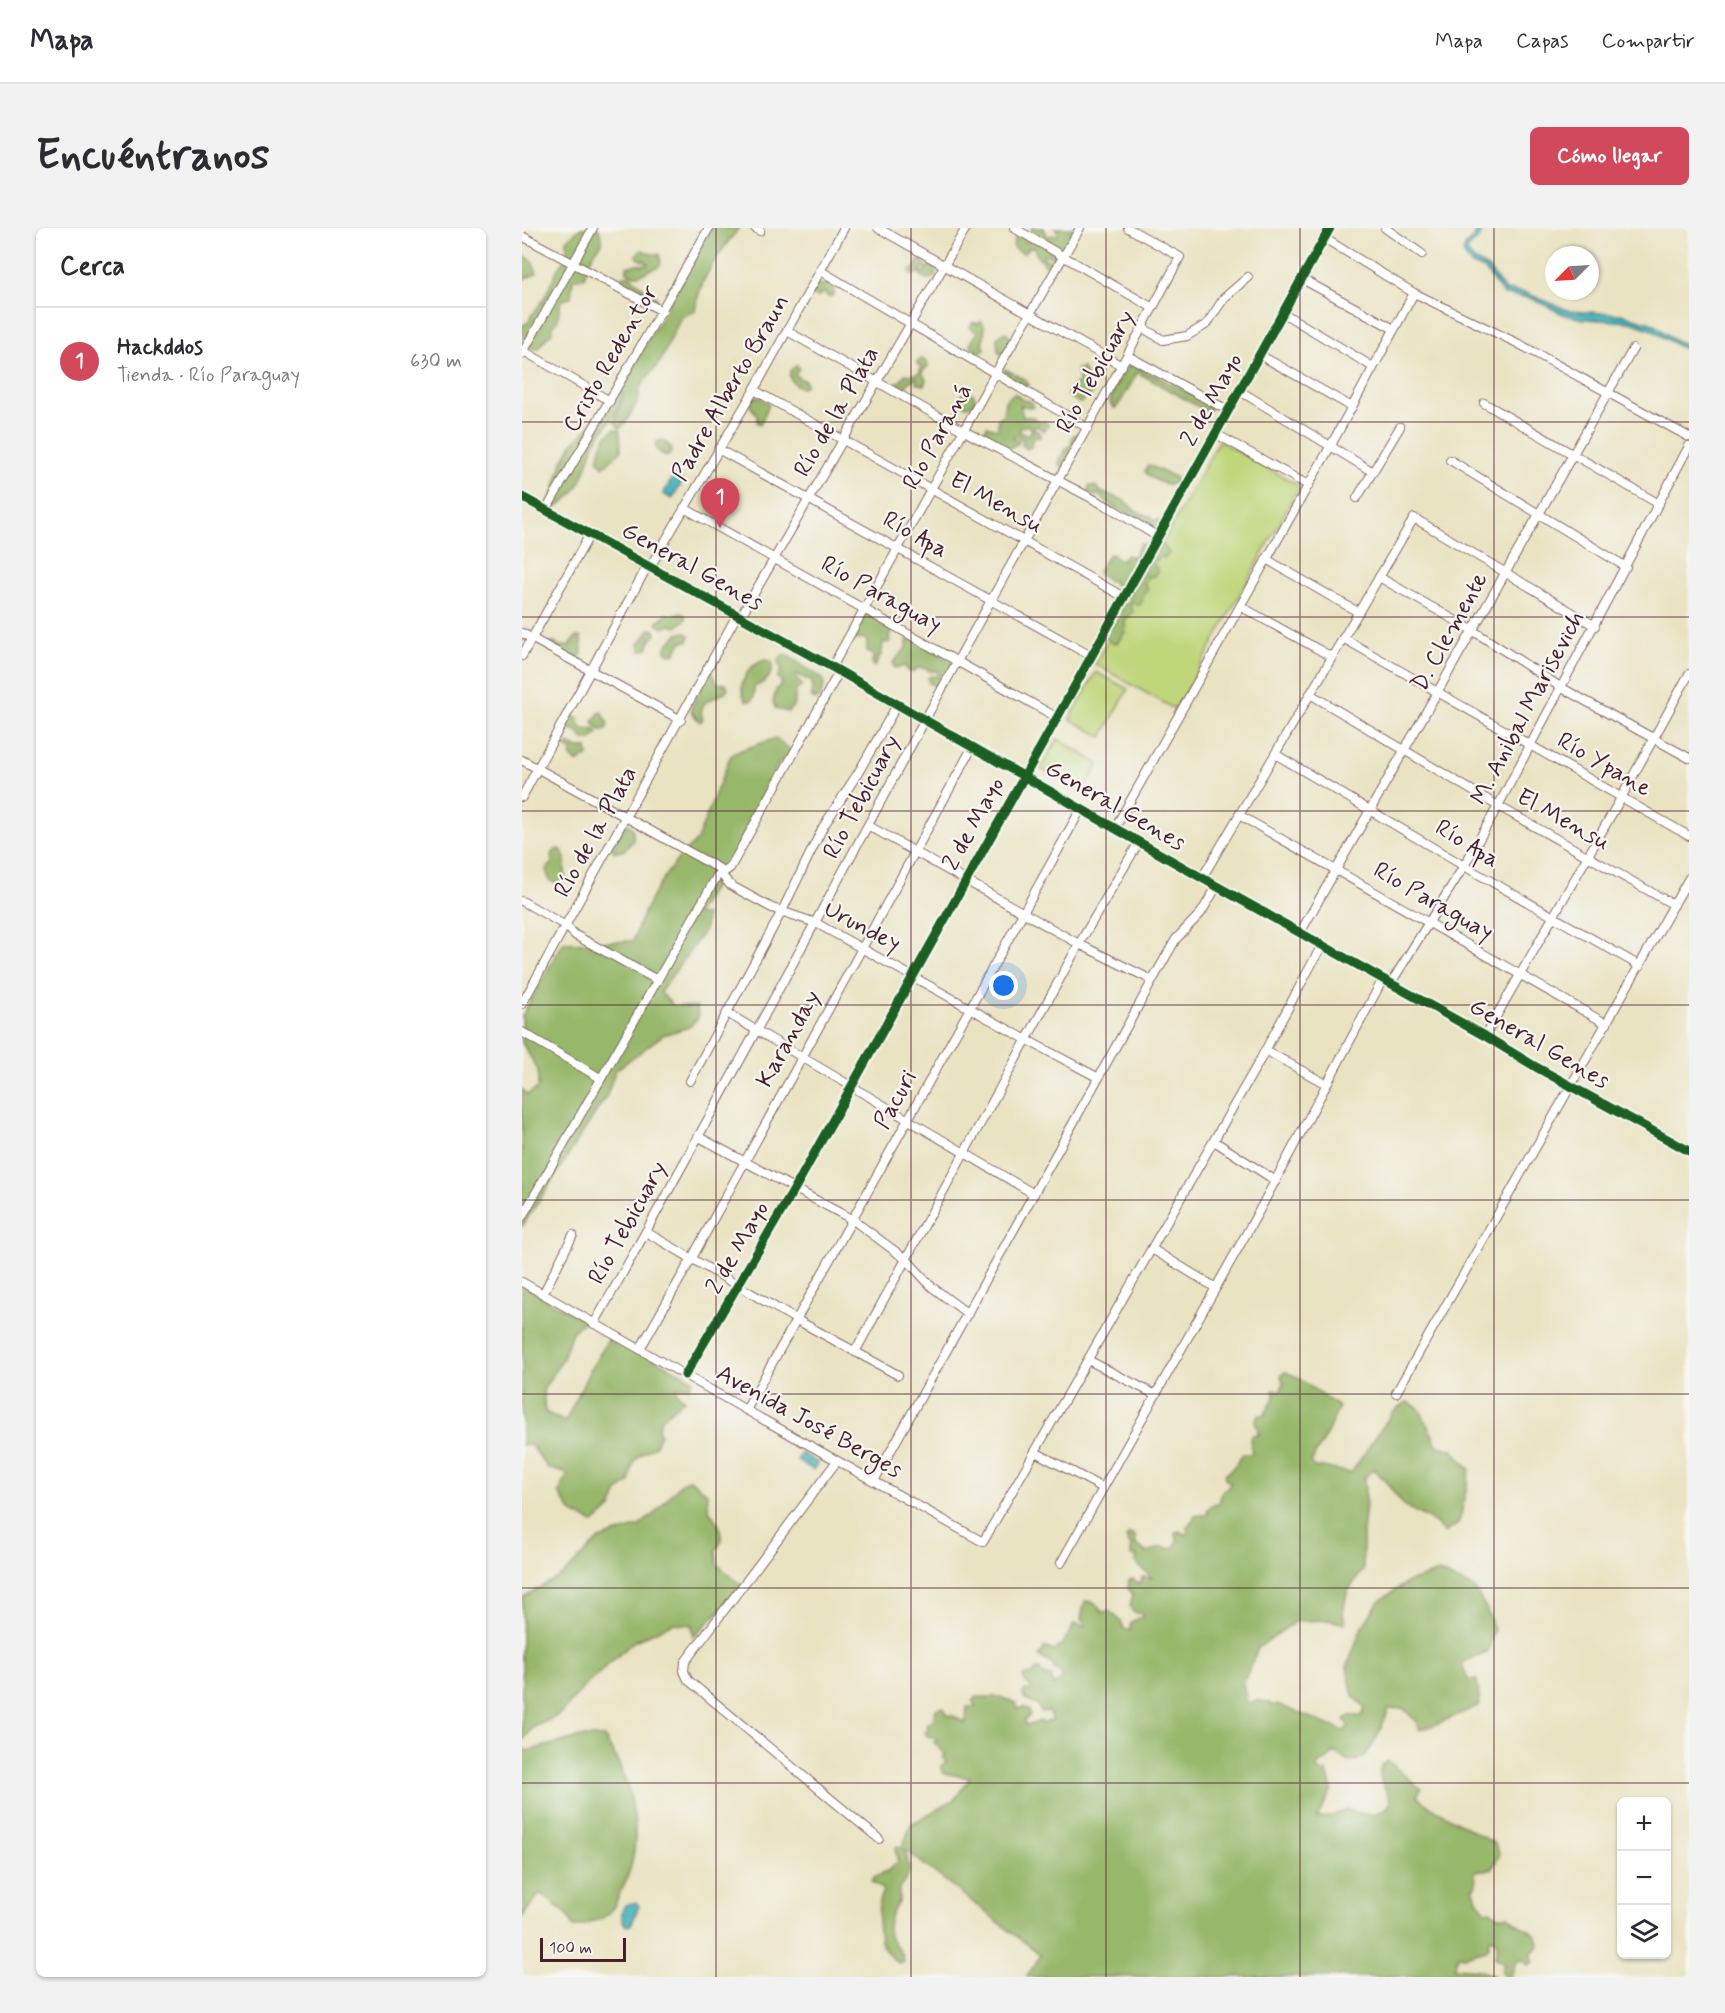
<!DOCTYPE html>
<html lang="es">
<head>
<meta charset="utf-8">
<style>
	:root { --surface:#fff; --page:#f2f2f3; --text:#2b2b33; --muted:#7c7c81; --line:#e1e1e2; --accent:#d1495b }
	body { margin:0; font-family:Mynerve,sans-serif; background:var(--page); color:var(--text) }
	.controls { position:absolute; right:18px; bottom:18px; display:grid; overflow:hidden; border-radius:9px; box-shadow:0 2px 4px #0004 }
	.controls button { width:54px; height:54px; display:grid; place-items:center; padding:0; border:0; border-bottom:2px solid var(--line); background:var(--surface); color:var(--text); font:30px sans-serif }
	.compass { position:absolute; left:1023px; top:18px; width:54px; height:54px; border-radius:50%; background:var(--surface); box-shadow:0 2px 4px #0004; rotate:246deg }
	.scale { position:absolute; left:18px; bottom:15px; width:86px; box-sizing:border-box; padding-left:6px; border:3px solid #4a1f2b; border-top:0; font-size:16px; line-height:21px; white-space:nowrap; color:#4a1f2b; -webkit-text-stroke:4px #f6f6f2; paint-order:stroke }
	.you { position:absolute; left:482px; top:758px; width:21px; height:21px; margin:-15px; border:4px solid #fff; border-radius:50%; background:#1a73e8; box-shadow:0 0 0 9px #1a73e833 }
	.badge { display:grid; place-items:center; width:39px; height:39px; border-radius:50%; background:var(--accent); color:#fff; font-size:20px; font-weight:700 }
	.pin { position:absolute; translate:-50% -50px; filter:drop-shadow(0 2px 3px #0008) }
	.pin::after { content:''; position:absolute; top:32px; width:21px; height:18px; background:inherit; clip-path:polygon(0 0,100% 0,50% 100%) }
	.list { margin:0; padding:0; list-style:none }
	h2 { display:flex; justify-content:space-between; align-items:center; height:78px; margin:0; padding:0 24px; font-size:26px }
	h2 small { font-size:20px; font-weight:400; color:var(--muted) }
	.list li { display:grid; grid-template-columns:39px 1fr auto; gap:18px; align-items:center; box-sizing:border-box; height:108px; padding:0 24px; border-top:2px solid var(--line) }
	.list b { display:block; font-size:22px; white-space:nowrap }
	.list p { margin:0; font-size:20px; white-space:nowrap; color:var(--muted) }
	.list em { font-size:20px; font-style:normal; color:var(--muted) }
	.icon { flex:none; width:33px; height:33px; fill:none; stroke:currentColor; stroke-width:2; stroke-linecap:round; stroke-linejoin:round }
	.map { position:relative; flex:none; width:1167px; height:1749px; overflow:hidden; border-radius:9px }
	header { display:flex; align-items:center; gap:36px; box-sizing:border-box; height:84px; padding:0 30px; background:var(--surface); border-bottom:2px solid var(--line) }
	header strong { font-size:28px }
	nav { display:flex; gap:33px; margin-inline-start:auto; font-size:21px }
	.intro { display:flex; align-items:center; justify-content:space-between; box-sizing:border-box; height:144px; padding:0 36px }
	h1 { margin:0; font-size:42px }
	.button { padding:15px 27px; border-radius:9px; background:var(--accent); color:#fff; font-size:21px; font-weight:700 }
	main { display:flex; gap:36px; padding:0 36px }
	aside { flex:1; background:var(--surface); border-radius:9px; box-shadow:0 2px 4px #0004 }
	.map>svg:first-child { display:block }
	.green { fill:#bfd67a; stroke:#847a52; stroke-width:1.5 }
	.forest { fill:#97b76a; stroke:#706b4a; stroke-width:1.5 }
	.water { fill:#3eafb6; stroke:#446770; stroke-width:1.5 }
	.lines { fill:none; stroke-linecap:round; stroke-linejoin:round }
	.minor-casing { stroke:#826460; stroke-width:10 }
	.minor { stroke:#fff; stroke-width:8 }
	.cycleway-casing { stroke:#f6f6f2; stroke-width:13 }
	.cycleway { stroke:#1b5e20; stroke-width:9 }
	.grid { fill:none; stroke:#4a1f2b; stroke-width:1.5; stroke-opacity:0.55 }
	.labels { text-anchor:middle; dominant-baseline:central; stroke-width:4.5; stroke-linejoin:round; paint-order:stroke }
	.street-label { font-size:24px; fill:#4a1f2b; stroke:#f6f6f2 }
</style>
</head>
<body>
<header>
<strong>Mapa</strong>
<nav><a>Mapa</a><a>Capas</a><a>Compartir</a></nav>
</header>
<div class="intro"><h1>Encuéntranos</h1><a class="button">Cómo llegar</a></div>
<main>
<aside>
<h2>Cerca<small></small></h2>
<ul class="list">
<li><span class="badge">1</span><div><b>Hackddos</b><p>Tienda · Río Paraguay</p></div><em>630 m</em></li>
</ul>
</aside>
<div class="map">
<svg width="1167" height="1749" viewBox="0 0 1167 1749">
	<rect width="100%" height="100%" fill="#f6f6f2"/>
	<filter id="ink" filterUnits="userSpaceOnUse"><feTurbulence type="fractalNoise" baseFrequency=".0167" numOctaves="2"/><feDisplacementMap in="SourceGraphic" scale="12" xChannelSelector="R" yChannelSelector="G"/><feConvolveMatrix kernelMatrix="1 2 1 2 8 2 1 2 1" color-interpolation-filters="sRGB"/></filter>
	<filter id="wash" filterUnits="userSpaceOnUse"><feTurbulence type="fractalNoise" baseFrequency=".008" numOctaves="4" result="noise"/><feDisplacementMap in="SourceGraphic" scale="24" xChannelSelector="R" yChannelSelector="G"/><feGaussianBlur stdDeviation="1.35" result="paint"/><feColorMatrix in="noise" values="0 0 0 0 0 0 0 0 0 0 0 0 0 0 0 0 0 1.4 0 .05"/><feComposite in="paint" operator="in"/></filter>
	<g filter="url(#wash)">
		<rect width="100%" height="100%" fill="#eae3c2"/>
		<!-- green -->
		<g class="green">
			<polygon points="697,213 778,258 654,482 573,436"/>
			<polygon points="574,444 606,461 580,509 548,491"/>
			<polygon points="536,511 577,536 560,565 518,540"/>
		</g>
		<!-- forest -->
		<g class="forest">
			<path d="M59 0H76C85 21 78 13 71 27 66 35 65 41 62 50L51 51 49 69 39 73 36 91 30 100V105L24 110 18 119 11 121 1 113 0 98 7 94 10 86 12 85 24 67 35 42 45 28V12Z"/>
			<path d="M189 0H217C197 25 177 50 173 83L159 89 138 134 118 159 116 173 104 194 98 200 92 194 102 167 97 160 135 97Z"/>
			<path d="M509 0H522L525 8 536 7V3L532 0H554L541 22H527L535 29 534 31 523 26 521 27 523 31 533 35 534 37 531 40 522 37 521 32 516 30 512 19 507 20 503 25C498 25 493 22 491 18L493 10H502L504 14 508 12 521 14 512 7Z"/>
			<path d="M120 22 129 26H137L139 35 136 39C125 41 117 53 105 44V39L114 36 124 37 126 35 117 31 114 27Z"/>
			<polygon points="0,27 10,32 15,45 0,52"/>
			<path d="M400 32 404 38 398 43 402 45 406 39 413 37 414 48C409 52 401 52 398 45L389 47 388 43 394 39 395 34Z"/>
			<polygon points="103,48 108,48 125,63 129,63 135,71 128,73 102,59 98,49"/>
			<polygon points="307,54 312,58 312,67 306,69 302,64 296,69 289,66 296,56 303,57"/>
			<path d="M459 93C464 98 463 109 460 114L463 121 457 125 451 121 448 117 455 104 448 99 451 94 456 96Z"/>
			<polygon points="483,104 490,111 480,127 476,124 475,110"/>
			<polygon points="400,131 405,134 406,138 400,144 404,152 402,157 395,155 394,149 386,155 381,165 372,161 373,155 378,154 383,146 388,147 398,145 398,137 395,136 395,133"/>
			<path d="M611 136 684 174 688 178V182L684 183 617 145H615C608 157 602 170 594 180H592L588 175C590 165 601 139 611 136Z"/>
			<path d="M275 137 277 140 273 146 278 151 283 152 284 157 280 160C272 157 266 152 268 143Z"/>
			<polygon points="561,140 563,146 567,149 568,153 564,158 569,160 571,164 568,167 564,167 560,174 557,175 545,167 551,157 557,154 555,141"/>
			<polygon points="483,141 504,152 507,158 500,159 496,153 489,151 481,143"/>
			<path d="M93 163 98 164 100 168C96 186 84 197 74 212 69 221 67 233 63 243 58 259 46 273 31 281L27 279 40 234 50 217 74 191Z"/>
			<circle cx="446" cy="171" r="7"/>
			<path d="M491 166H494L500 172 508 173 511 176V180L498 177 501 189H511L517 194 523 193 526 197 523 203 515 198 511 200 504 197 498 200V205L507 207 510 201 518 204V209L510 210 509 219 505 221 500 217 502 213 494 207 491 210 496 212 497 215 485 221C480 219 478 215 475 213 470 211 465 211 462 204L465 198 474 201 476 200V191L482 185 483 173Z"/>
			<polygon points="233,168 246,174 247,176 238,197 235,194 235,187 228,178"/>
			<path d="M93 201 98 203 99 223 81 239 76 232C79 220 81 207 93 201Z"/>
			<polygon points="555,206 558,208 542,240 537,237 538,229 542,227 543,221 549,217 551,208"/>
			<polygon points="140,212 149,219 150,224 146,228 140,226 134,221 134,214"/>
			<path d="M626 237 654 250 655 255 645 257C637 253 627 251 623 243Z"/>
			<polygon points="567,258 573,258 579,264 601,272 615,284 628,288 631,292 638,292 639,295 637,300 590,278 577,267 572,268 566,264"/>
			<path d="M618 316H623L624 321 604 360 600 361 597 358 593 357 591 353 584 352 582 348 577 347 576 344C578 337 584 334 586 327L591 326 594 330 600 332 604 327 612 329Z"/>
			<polygon points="641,316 647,326 643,330 639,328 635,333 631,330 631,327"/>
			<polygon points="627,333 633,337 636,344 630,349 625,348 625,352 622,354 626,361 621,366 621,371 618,377 614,377 608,373 606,369 610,357 617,355 618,348 621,346 621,342"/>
			<path d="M603 375H608L611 384 603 392V404L595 415H590L584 410V405C590 400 591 393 598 389L600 378Z"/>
			<polygon points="160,385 164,388 164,391 155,399 148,397 141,400 135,396 137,392 144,386 151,387"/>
			<path d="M346 385C353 392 365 395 369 404L367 408 368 413 366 415 361 414 360 424 353 439 350 435 351 427 345 423V413L341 410 333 412C331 404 334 402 339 397L338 391 341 386Z"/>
			<polygon points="128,401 133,402 134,407 129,411 126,420 119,423 117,416"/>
			<polygon points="163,404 168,408 166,413 159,414 153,425 148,426 144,424 144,418 156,406"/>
			<polygon points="389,408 431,435 421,458 416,459 407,455 406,450 409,448 415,449 416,446 414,442 410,444 403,440 395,440 391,444 386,443 383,438 375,440 372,439 371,435 385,419 385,412"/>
			<polygon points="54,409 59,409 60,426 57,429 48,428 28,417 32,414 38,418 46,418"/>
			<path d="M265 427 301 451 302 457 298 469 292 472 289 468 291 458 289 453 274 446 273 450 278 454 280 458 273 464V476L266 484 254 481 251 474 254 462 260 455 256 449 260 440 256 436C256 430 259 427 265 427Z"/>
			<path d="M243 432 250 434C251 449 244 454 232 459V469L229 473H224C214 457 225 437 243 432Z"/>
			<polygon points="187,445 191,446 195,455 204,456 206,460 203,464 182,475 179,484 181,491 178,494 170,485 169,480"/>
			<polygon points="80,484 86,496 84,501 79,503 71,494 77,485"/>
			<polygon points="52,488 56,491 59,500 66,502 73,501 76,505 69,512 62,512 54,502 47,501 44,495 45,491"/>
			<path d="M254 510 268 522 272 528 259 532 245 554 228 598 174 687H184L183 702 138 764 152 778 175 779 176 790 167 799 141 807 93 843 85 867 0 999V861L5 867 16 860V842L0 815V788L41 715 111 713C123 676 145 638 175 612L208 529 214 524Z"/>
			<polygon points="46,516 55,520 65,520 66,528 60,531 58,534 54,534 48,527 51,522 44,520"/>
			<path d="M107 596 111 601V613L101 623 93 624 90 621C93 612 100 607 102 598Z"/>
			<polygon points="35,621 40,622 43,631 43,652 36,655 28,653 24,642 30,636 29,627"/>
			<path d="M0 1057 62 1093 50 1104 41 1130 21 1162 23 1184 43 1194 68 1142 87 1110 93 1111 171 1151 167 1159H155V1165L162 1172 140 1190 136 1200 138 1206 133 1218C115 1228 109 1231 108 1254L96 1263 90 1279 72 1295 50 1285 37 1265 46 1246 26 1240 9 1217H0Z"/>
			<path d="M763 1144 773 1148 817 1179 800 1216 794 1224 789 1235 794 1240 800 1239 829 1245 870 1185 885 1174 897 1180 916 1218 931 1222 948 1242 939 1288 936 1296 922 1305 914 1295 881 1277 864 1254 852 1241 842 1250 844 1275 841 1304V1342L825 1364 821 1385 823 1396 808 1392 774 1393 736 1420 721 1456 725 1474 730 1476 732 1473C740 1472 746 1474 752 1478L755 1476 821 1503 827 1498 822 1491 828 1488H840L843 1479 831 1468 825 1439 839 1401 857 1373 886 1354 917 1344 952 1360 964 1380 972 1402 966 1423 940 1435 946 1452H955L958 1477C938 1485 919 1496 898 1502L894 1493 881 1480 867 1481C860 1496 849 1535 829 1533 823 1532 817 1527 812 1524L808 1529 796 1537 795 1542 801 1545 805 1544 810 1562 795 1590 811 1588 825 1581C841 1588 855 1590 868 1576 868 1561 854 1556 859 1538L866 1533 899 1561 895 1568 901 1574 973 1616 978 1626 970 1641 953 1643 954 1659H951L955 1672 964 1683 968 1682 976 1688H986C990 1691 993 1695 997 1697 1007 1703 1016 1703 1017 1717L1008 1727 1011 1734 1006 1737 1000 1731C989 1733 994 1743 987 1749H982L980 1745 982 1735 973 1730 975 1716 973 1712 969 1710 966 1713 967 1718 964 1722 942 1728 936 1727 932 1740 957 1742 973 1749H504L519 1727 382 1621C386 1630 390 1643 383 1653 382 1654 378 1658 377 1660 376 1664 378 1666 377 1670 374 1681 366 1686 366 1701 365 1715 382 1720 382 1734L378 1735 373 1733 363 1722 358 1713 356 1693 357 1672 361 1663 359 1659 350 1654 352 1649 365 1643 376 1634 373 1621 376 1618 380 1620 389 1596 432 1572 448 1550 422 1545 419 1538 424 1534 421 1529 424 1527 412 1514 414 1513V1510L405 1508 403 1504 406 1503 405 1495H409L412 1491 414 1481 420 1479 425 1487 431 1488 444 1495 445 1479H453L451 1473 455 1469H478L494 1475 496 1481 502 1479 507 1482 508 1487 502 1493 504 1497 519 1493 521 1496 525 1493 531 1492 527 1483 519 1484 516 1478 502 1470 501 1466 503 1462H509V1458L503 1454 501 1449 506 1446 511 1447 514 1442 518 1441 519 1445 522 1446V1449L529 1448 532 1457 540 1451 538 1443 533 1442 530 1436 517 1429 523 1419 532 1423C539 1419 549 1404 552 1396L563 1398 564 1397 559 1391 563 1373C571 1373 576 1378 581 1384L587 1383 599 1393 602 1401 608 1403V1398L611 1393 620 1389V1386L611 1384 608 1378 611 1366 606 1361 607 1352 612 1351 616 1356 619 1354 620 1349 630 1350 613 1334 615 1328H609V1318L604 1310 607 1306 613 1308 614 1316 625 1325C634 1322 638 1316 647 1321L652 1319 656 1313 653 1305 657 1303 662 1306H666L665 1300 673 1288 687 1286 685 1282 690 1277 697 1276 700 1264 707 1259 708 1254 703 1251V1246L710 1241 721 1226H730L728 1211 730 1207H737L733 1193 736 1187H743C745 1178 755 1173 751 1162L752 1161 759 1163 761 1154 759 1148Z"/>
			<polygon points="168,1251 185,1265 187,1282 197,1297 200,1313 194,1322 195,1336 219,1357 192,1389 171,1409 170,1397 151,1395 111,1414 62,1459 41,1483 33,1489 12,1499 0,1513 0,1370 42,1346 77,1311 117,1298 134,1284 159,1255"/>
			<path d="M58 1509H82C111 1555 126 1612 99 1663 95 1670 92 1682 85 1687 75 1694 62 1697 51 1700L45 1686 18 1665 0 1689V1519L5 1523Z"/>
		</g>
		<!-- water -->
		<g class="water">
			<polygon points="951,0 957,0 959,8 947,19 945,24 952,32 966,40 983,62 1004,65 1048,83 1099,86 1115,91 1132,96 1152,112 1167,117 1167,122 1156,118 1128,101 1108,94 1062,91 1043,87 1008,70 982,67 962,41 949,37 941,25 943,18 953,8"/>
			<polygon points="152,247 161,253 150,271 141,266"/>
			<polygon points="279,1225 296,1235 291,1242 275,1232"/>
			<path d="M114 1674 117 1678 109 1697 104 1698C99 1692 98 1684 103 1677Z"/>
		</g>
	</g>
	<g filter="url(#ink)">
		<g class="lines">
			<!-- minor casing -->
			<g class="minor-casing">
				<g id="minor">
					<polyline points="233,0 238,3"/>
					<polyline points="356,0 600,138"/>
					<polyline points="492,0 631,80"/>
					<polyline points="863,0 900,26"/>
					<polyline points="0,8 140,83"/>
					<polyline points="802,10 892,65 997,116 1167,209"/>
					<polyline points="299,43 566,200"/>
					<polyline points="780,51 872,101"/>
					<polyline points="761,85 851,139"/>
					<polyline points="621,100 641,112 665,108 685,96 702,70 726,49"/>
					<polyline points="265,103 442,203 592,282 636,309"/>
					<polyline points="0,122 88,173"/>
					<polyline points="0,126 71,0"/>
					<polyline points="738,127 830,179"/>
					<polyline points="606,128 707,183"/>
					<polyline points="232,162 602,369"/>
					<polyline points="718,163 851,244"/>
					<polyline points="962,175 1137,276"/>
					<polyline points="694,206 786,257"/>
					<polyline points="196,221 569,428"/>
					<polyline points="928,232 1104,339"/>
					<polyline points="0,269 310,439 680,650 963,808 1014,839 1167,923"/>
					<polyline points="835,270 878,199"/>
					<polyline points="162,280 536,490"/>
					<polyline points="24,282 187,0"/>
					<polyline points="744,331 836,384"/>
					<polyline points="128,339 232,162 322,0"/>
					<polyline points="857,349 950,402 1040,460 1167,530"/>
					<polyline points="718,378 810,429"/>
					<polyline points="219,388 444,0"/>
					<polyline points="0,405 159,492"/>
					<polyline points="821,410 1167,608"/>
					<polyline points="0,428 68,306"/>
					<polyline points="310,439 473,146 558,0"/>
					<polyline points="317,444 208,640 199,646 208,657 250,680 294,695 505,812 577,850"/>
					<polyline points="788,466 976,578 1152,677"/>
					<polyline points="753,526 942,638 1118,738"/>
					<polyline points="0,532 198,641 199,646 195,648 0,989"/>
					<polyline points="0,569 126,337"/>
					<polyline points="717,587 1085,796"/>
					<polyline points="347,598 557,716 630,752"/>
					<polyline points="593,600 808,219 892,65"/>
					<polyline points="680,650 892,290 1073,398"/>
					<polyline points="0,673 44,698 53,707 135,752"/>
					<path d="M778 705C889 510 1000 316 1111 121"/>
					<polyline points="869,755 942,638 976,578 1167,218"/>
					<polyline points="0,776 215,387"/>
					<polyline points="205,785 512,966"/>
					<polyline points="0,804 78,850"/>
					<polyline points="963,808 1099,570 1167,446"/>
					<polyline points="743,822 804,856"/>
					<polyline points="168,853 260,683 301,599 336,545 375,477"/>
					<polyline points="177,909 331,992 385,1032 410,1059 446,1086"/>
					<polyline points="692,913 754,953"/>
					<polyline points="124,1004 275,1092 376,1147"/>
					<polyline points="630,1021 694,1060"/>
					<polyline points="0,1054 224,1182 461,1314 738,832 800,717"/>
					<polyline points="21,1066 51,1007"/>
					<path d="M72 1096C186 895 294 692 404 490 488 336 576 184 658 29L606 0"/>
					<polyline points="118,1121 170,1030 450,520"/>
					<polyline points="333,1124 557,716 617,614"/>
					<polyline points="566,1132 634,1167"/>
					<polyline points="163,1147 273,960 808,0"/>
					<polyline points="874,1165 1167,650"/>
					<polyline points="224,1182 559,581"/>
					<polyline points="513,1224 581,1260"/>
					<polyline points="315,1233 163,1434 162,1443 166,1452 357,1611"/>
					<polyline points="352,1253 643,730 654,711 679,685 695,658"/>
					<polyline points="539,1335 737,983 861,751"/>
				</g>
			</g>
			<!-- minor -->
			<use href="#minor" class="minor"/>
			<!-- cycleway casing -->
			<g class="cycleway-casing">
				<g id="cycleway">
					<polyline points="0,269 310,439 680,650 963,808 1014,839 1167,923"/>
					<polyline points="163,1147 273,960 808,0"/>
				</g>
			</g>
			<!-- cycleway -->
			<use href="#cycleway" class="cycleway"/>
		</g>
	</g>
	<!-- grid -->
	<path class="grid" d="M194 0V1749M389 0V1749M584 0V1749M778 0V1749M972 0V1749M0 194H1167M0 389H1167M0 583H1167M0 777H1167M0 972H1167M0 1166H1167M0 1360H1167M0 1555H1167"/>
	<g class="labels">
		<!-- street labels -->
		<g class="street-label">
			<text transform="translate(89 131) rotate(-60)">Cristo Redentor</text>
			<text transform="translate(574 144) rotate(-61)">Río Tebicuary</text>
			<text transform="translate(209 160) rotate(-60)">Padre Alberto Braun</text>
			<text transform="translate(690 172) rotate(-61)">2 de Mayo</text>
			<text transform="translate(315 184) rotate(-60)">Río de la Plata</text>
			<text transform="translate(416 209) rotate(-61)">Río Paraná</text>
			<text transform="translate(474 275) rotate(29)">El Mensu</text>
			<text transform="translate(393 307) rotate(29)">Río Apa</text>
			<text transform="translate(170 339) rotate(29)">General Genes</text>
			<text transform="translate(359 367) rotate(29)">Río Paraguay</text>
			<text transform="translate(928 404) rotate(-61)">D. Clemente</text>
			<text transform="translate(1006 480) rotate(-62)">M. Anibal Marisevich</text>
			<text transform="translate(1082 537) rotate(30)">Río Ypane</text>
			<text transform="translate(340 569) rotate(-62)">Río Tebicuary</text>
			<text transform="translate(593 578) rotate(30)">General Genes</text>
			<text transform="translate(1041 592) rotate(29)">El Mensu</text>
			<text transform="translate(452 596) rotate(-61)">2 de Mayo</text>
			<text transform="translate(74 604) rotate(-61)">Río de la Plata</text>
			<text transform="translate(945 616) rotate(31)">Río Apa</text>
			<text transform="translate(911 674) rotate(30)">Río Paraguay</text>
			<text transform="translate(340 699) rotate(28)">Urundey</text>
			<text transform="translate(267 811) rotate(-61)">Karanday</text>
			<text transform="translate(1017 816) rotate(30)">General Genes</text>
			<text transform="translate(374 872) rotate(-61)">Pacuri</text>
			<text transform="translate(106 995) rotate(-61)">Río Tebicuary</text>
			<text transform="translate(216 1020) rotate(-60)">2 de Mayo</text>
			<text transform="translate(287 1194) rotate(29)">Avenida José Berges</text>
		</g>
	</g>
</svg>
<div class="controls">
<button>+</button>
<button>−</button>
<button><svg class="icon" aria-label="layers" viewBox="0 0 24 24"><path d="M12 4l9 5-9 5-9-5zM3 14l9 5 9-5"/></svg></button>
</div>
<svg class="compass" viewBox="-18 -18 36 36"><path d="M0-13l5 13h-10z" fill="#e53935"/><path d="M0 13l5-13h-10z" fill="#7c7c81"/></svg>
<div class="scale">100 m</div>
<div class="you"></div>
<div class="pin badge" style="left:198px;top:300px">1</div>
</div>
</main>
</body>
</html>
